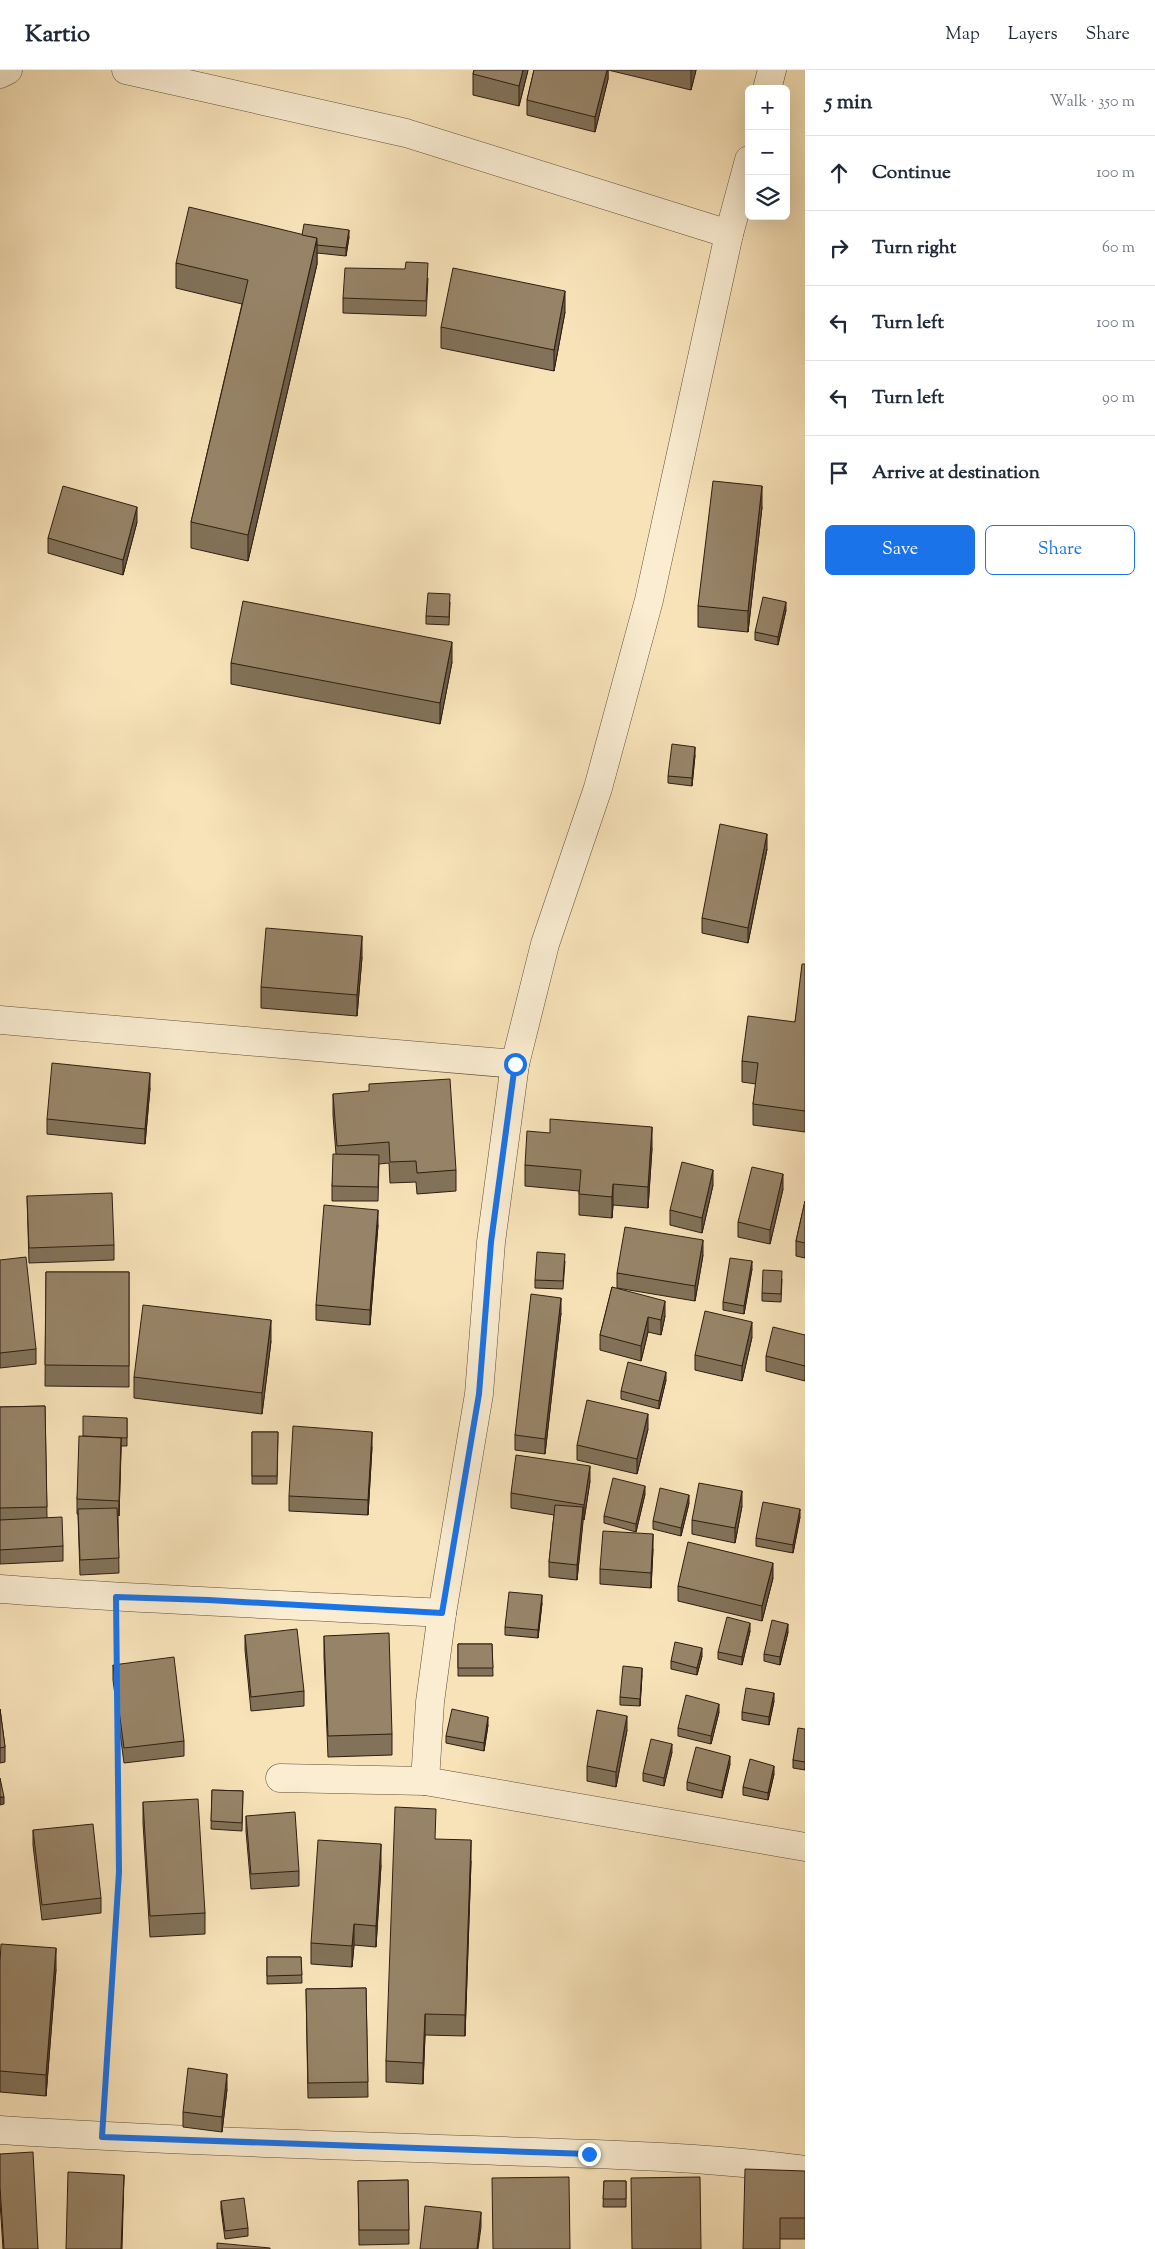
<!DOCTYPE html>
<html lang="en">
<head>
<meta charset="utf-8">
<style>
	:root { --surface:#fff; --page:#f6f6f7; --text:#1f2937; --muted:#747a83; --line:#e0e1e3; --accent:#1a73e8 }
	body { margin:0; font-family:"Sorts Mill Goudy",serif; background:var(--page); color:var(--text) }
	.controls { position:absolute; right:15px; top:15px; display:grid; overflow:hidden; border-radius:8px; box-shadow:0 5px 20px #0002 }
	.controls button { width:45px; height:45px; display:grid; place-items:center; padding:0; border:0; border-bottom:1px solid var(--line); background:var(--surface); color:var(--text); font:25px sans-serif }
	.stop { position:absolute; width:15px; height:15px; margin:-11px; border:4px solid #1a73e8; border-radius:50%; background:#fff }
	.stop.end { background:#1a73e8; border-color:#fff; box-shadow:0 1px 5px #0008 }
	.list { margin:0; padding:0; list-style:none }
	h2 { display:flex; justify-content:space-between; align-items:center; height:65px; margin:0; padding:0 20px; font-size:21px }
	h2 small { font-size:16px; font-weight:400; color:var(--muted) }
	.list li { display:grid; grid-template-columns:32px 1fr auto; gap:15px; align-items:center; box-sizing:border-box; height:75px; padding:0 20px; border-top:1px solid var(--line) }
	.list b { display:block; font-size:19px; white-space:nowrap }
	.list em { font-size:16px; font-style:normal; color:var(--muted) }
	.actions { display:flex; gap:10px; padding:15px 20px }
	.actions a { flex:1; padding:11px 0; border:1px solid var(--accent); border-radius:8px; text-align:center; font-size:18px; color:var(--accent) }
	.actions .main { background:var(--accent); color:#fff }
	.icon { flex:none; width:28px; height:28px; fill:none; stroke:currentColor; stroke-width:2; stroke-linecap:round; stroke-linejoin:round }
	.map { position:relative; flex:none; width:805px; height:2179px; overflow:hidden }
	header { display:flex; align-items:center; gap:30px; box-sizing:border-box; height:70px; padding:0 25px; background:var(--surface); border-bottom:1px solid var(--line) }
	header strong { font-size:24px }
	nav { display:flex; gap:28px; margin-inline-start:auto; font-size:18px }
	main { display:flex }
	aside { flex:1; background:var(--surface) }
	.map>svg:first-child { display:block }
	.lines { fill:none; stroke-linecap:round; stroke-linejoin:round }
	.minor-casing { stroke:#604e3a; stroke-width:29 }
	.path { stroke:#2e1d10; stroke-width:3; stroke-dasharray:4 2.5; stroke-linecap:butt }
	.minor { stroke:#faedd2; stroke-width:28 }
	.wall { fill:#827259; stroke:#2e1d10 }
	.shaded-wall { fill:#6a5c49; stroke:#2e1d10 }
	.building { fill:#978468; stroke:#2e1d10 }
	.route { stroke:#1a73e8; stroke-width:6 }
</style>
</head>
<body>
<header>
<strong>Kartio</strong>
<nav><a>Map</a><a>Layers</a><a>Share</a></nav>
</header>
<main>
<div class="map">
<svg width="805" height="2179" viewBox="0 0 805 2179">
	<rect width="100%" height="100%" fill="#f8e3b9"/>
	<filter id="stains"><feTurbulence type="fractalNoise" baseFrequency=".004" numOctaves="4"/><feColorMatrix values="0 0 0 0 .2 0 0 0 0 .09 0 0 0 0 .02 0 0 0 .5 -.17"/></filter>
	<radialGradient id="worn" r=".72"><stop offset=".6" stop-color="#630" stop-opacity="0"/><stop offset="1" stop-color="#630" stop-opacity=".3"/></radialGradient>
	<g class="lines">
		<!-- minor casing -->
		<g class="minor-casing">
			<g id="minor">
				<polyline points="126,0 406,63 729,164"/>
				<polyline points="0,4 8,0"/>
				<polyline points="767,19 772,0"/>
				<polyline points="0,950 515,994"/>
				<path d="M0 1519C147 1530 294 1535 442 1543"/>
				<polyline points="280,1708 425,1711 805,1777"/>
				<polyline points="425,1711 430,1632 442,1543 479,1324 491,1172 515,994 545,874 598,718 649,530 729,164 749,90"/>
				<path d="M0 2060C158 2070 316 2075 474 2080 584 2084 696 2085 805 2100"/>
			</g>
		</g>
		<!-- path -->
		<g class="path">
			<polyline points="116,1558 117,1597"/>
			<polyline points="104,2034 119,1802 117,1638"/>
		</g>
		<!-- minor -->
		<use href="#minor" class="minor"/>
	</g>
	<!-- wall -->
	<g class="wall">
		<polygon points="474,0 528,0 519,36 473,25 473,4"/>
		<polygon points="534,0 696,0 691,20 608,0 608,9 595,62 527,45 527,30"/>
		<polygon points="302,165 349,167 346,186 317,183 317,194 248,491 191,478 191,452 242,234 176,218 176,193"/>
		<polygon points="428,208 426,246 343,243 343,228"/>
		<polygon points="565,242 554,301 441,278 441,257"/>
		<polygon points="762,437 748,562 698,557 698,536"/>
		<polygon points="137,452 123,505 48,483 48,468"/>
		<polygon points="450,532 449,555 426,554 426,546"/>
		<polygon points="786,540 778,575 755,570 755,562"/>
		<polygon points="452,592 440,654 231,614 231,593"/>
		<polygon points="695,685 692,716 668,713 668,706"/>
		<polygon points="767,779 748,873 702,863 702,848"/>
		<polygon points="362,887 357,946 261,938 261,917"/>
		<polygon points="805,894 805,1062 753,1055 753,1034 756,1014 742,1012 742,991 795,952"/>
		<polygon points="150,1018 145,1074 47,1064 47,1049"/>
		<polygon points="333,1024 456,1100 456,1121 417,1124 416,1112 390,1113 389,1093 379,1094 378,1131 332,1131 332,1116 336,1084 333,1045"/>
		<polygon points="652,1078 648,1138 613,1135 612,1148 579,1145 579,1121 525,1116 525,1095"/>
		<polygon points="713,1115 702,1163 670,1155 670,1140"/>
		<polygon points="783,1119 770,1174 738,1167 738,1152"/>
		<polygon points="27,1126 114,1175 114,1190 29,1193"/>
		<polygon points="805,1131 805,1188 796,1186 796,1171"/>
		<polygon points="378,1155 370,1255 316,1250 316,1235"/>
		<polygon points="703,1185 695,1231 617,1218 617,1203"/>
		<polygon points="0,1190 36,1279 36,1294 0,1298"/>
		<polygon points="565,1191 563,1219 535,1218 535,1210"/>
		<polygon points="752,1199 744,1244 723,1240 723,1232"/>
		<polygon points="46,1202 129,1202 129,1317 45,1316"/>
		<polygon points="782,1209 781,1232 762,1231 762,1223"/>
		<polygon points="612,1217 665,1246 661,1265 648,1262 641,1291 600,1280 600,1265"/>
		<polygon points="561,1243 545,1384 515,1380 515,1365"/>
		<polygon points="805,1265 805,1311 766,1301 766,1286"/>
		<polygon points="752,1267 742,1311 695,1300 695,1285"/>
		<polygon points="271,1271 262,1344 134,1328 134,1307"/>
		<polygon points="666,1310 659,1339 621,1329 621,1321"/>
		<polygon points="45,1336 47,1447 63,1476 63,1491 0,1494 0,1337"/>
		<polygon points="127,1348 127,1376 121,1376 119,1446 118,1445 119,1503 80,1505 78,1444 77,1444 77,1429 83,1366"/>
		<polygon points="648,1359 637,1404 577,1390 577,1375"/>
		<polygon points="252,1362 278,1362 277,1414 252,1414"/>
		<polygon points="372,1377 368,1445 289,1441 289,1426"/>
		<polygon points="590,1411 584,1450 583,1449 577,1510 549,1507 549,1492 554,1445 511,1438 511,1423"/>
		<polygon points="645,1424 636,1462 604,1453 604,1446"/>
		<polygon points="689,1433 681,1466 653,1459 653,1451"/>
		<polygon points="742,1436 735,1473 692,1464 692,1450"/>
		<polygon points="800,1447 793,1483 756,1476 756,1468"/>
		<polygon points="653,1479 651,1518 600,1514 600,1499"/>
		<polygon points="773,1508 762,1551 678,1531 678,1516"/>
		<polygon points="542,1533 538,1568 505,1565 505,1557"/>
		<polygon points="750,1561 742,1595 718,1589 718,1582"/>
		<polygon points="788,1562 780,1595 764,1591 764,1584"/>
		<polygon points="245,1565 304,1621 304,1636 251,1641 245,1580"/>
		<polygon points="324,1566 392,1664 392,1685 328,1687 324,1587"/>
		<polygon points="458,1574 492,1574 493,1606 458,1606"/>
		<polygon points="702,1586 697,1605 671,1599 671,1591"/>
		<polygon points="113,1595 184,1671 184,1686 124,1693 113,1610"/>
		<polygon points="642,1605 640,1636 620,1635 620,1627"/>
		<polygon points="774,1631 769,1655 742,1650 742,1642"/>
		<polygon points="0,1639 5,1677 5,1692 0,1693"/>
		<polygon points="719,1642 711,1674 678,1666 678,1658"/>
		<polygon points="488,1655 484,1681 446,1673 446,1666"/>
		<polygon points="805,1659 805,1700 793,1698 793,1690"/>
		<polygon points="627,1660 616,1717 587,1711 587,1696"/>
		<polygon points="672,1682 664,1716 643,1711 643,1703"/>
		<polygon points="730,1694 722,1728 687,1720 687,1712"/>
		<polygon points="774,1704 768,1730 743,1725 743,1717"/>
		<polygon points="212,1720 243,1721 242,1761 211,1759"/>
		<polygon points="143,1732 205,1843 205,1864 150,1867 143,1753"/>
		<polygon points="246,1746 299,1801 299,1816 251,1819 246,1761"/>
		<polygon points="33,1760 101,1828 101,1843 42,1850 33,1775"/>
		<polygon points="435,1769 471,1791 465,1966 425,1965 423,2014 386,2012 386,1991"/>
		<polygon points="381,1795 376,1877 354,1875 352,1897 311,1894 311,1873"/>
		<polygon points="267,1887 301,1887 302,1913 267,1914"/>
		<polygon points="0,1893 56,1899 46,2026 0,2022"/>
		<polygon points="366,1918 368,2027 308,2028 306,1919"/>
		<polygon points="227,2019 222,2062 183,2057 183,2042"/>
		<polygon points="0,2084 38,2179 3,2179 0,2132"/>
		<polygon points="805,2101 805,2169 780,2169 743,2179"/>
		<polygon points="408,2110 409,2174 359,2175 358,2111"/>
		<polygon points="604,2111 626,2111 626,2137 603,2137"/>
		<polygon points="221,2131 248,2158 248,2166 225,2169 221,2139"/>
	</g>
	<!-- shaded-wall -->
	<g class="shaded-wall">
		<polygon points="523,0 528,0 519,36 519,16"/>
		<polygon points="607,0 608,0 608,9 595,62 595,47"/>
		<polygon points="691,0 696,0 691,20"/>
		<polygon points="349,160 349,167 346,186 346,178"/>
		<polygon points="317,168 317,194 248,491 248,465"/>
		<polygon points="565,221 565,242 554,301 554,280"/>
		<polygon points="762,416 762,437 748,562 748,541"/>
		<polygon points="137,437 137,452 123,505 123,490"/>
		<polygon points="786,532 786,540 778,575 778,567"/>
		<polygon points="452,572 452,592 440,654 440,633"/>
		<polygon points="695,677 695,685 692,716 692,708"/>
		<polygon points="767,764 767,779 748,873 748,858"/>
		<polygon points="362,866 362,887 357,946 357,925"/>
		<polygon points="150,1003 150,1018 145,1074 145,1059"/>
		<polygon points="652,1057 652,1078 648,1138 648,1117"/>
		<polygon points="713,1100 713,1115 702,1163 702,1148"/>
		<polygon points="783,1104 783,1119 770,1174 770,1160"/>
		<polygon points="613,1114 613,1135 612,1148 612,1127"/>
		<polygon points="378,1140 378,1155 370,1255 370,1240"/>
		<polygon points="703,1170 703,1185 695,1231 695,1216"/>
		<polygon points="752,1191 752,1199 744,1244 744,1236"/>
		<polygon points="561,1228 561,1243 545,1384 545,1369"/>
		<polygon points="665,1231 665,1246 661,1265 661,1250"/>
		<polygon points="648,1247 648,1262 641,1291 641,1276"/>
		<polygon points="271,1250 271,1271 262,1344 262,1323"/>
		<polygon points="752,1252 752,1267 742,1311 742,1296"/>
		<polygon points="666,1302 666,1310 659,1339 659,1331"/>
		<polygon points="648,1344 648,1359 637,1404 637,1389"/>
		<polygon points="372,1362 372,1377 368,1445 368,1430"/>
		<polygon points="121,1368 121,1383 119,1446 119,1431"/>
		<polygon points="590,1396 590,1411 584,1450 584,1435"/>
		<polygon points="645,1416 645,1424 636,1462 636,1454"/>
		<polygon points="742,1421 742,1436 735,1473 735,1458"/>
		<polygon points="689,1425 689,1433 681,1466 681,1458"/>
		<polygon points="583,1437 583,1452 577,1510 577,1495"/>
		<polygon points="800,1439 800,1447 793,1483 793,1475"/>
		<polygon points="653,1464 653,1479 651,1518 651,1503"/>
		<polygon points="773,1493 773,1508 762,1551 762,1536"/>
		<polygon points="542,1525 542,1533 538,1568 538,1560"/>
		<polygon points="750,1553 750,1561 742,1595 742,1587"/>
		<polygon points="788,1554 788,1562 780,1595 780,1587"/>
		<polygon points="702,1578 702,1586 697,1605 697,1598"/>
		<polygon points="642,1598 642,1605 640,1636 640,1629"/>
		<polygon points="774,1623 774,1631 769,1655 769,1647"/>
		<polygon points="719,1634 719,1642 711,1674 711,1666"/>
		<polygon points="627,1646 627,1660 616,1717 616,1702"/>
		<polygon points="488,1647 488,1655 484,1681 484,1673"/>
		<polygon points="672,1674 672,1682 664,1716 664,1708"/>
		<polygon points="730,1686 730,1694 722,1728 722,1721"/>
		<polygon points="774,1696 774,1704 768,1730 768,1723"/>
		<polygon points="0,1727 4,1727 4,1734 0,1735"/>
		<polygon points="471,1770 471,1791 465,1966 465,1945"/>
		<polygon points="381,1774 381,1795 376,1877 376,1856"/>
		<polygon points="354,1854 354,1875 352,1897 352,1876"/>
		<polygon points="56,1878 56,1899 46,2026 46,2005"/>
		<polygon points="425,1944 425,1965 423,2014 423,1993"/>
		<polygon points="227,2004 227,2019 222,2062 222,2047"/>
		<polygon points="124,2105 122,2179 121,2179"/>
		<polygon points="481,2142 481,2157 478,2179 477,2179"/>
	</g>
	<!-- building -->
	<g class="building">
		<polygon points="474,0 523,0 519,16 473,4"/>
		<polygon points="534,0 607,0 595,47 527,30"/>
		<polygon points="189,137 317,168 248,465 191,452 248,210 176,193"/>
		<polygon points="304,154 349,160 346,178 317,175 317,168 302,165"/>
		<polygon points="406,192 428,193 426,231 343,228 345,198 405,199"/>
		<polygon points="453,198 565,221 554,280 441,257"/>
		<polygon points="713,411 762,416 748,541 698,536"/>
		<polygon points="63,416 137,437 123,490 48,468"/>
		<polygon points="428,523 450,524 449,547 426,546"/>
		<polygon points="763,527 786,532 778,567 755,562"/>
		<polygon points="243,531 452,572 440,633 231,593"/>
		<polygon points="672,674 695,677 692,708 668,706"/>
		<polygon points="720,754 767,764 748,858 702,848"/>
		<polygon points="266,858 362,866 357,925 261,917"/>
		<polygon points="802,894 805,894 805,1041 753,1034 758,993 742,991 748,946 795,952"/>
		<polygon points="52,993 150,1003 145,1059 47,1049"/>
		<polygon points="450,1009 456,1100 417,1103 416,1091 390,1092 389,1072 337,1076 333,1024 369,1021 369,1014"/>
		<polygon points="550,1049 652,1057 648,1117 613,1114 612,1127 579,1124 581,1100 525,1095 527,1061 550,1063"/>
		<polygon points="333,1084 379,1085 378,1117 332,1116"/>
		<polygon points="682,1092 713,1100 702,1148 670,1140"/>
		<polygon points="752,1097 783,1104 770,1160 738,1152"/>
		<polygon points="112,1123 114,1175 29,1178 27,1126"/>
		<polygon points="805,1131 805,1173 796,1171"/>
		<polygon points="324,1135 378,1140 370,1240 316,1235"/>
		<polygon points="625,1157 703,1170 695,1216 617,1203"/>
		<polygon points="537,1182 565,1184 563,1211 535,1210"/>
		<polygon points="26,1187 36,1279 0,1283 0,1190"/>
		<polygon points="730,1188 752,1191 744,1236 723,1232"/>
		<polygon points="763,1200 782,1201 781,1224 762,1223"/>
		<polygon points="46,1202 129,1202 129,1296 45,1295"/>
		<polygon points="612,1217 665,1231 661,1250 648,1247 641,1276 600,1265"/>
		<polygon points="531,1224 561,1228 545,1369 515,1365"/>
		<polygon points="143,1235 271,1250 262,1323 134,1307"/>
		<polygon points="705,1241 752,1252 742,1296 695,1285"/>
		<polygon points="773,1257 805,1265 805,1296 766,1286"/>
		<polygon points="628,1292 666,1302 659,1331 621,1321"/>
		<polygon points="587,1330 648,1344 637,1389 577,1375"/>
		<polygon points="45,1336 47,1437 0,1438 0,1337"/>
		<polygon points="83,1346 127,1348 127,1368 83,1366"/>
		<polygon points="293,1356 372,1362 368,1430 289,1426"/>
		<polygon points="252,1362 278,1362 277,1406 252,1406"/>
		<polygon points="79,1366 121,1368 119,1431 77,1429"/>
		<polygon points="516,1385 590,1396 584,1435 511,1423"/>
		<polygon points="613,1408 645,1416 636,1454 604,1446"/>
		<polygon points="699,1413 742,1421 735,1458 692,1450"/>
		<polygon points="660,1418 689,1425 681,1458 653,1451"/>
		<polygon points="763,1432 800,1439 793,1475 756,1468"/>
		<polygon points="555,1435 583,1437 577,1495 549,1492"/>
		<polygon points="117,1438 119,1488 80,1490 78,1439"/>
		<polygon points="62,1447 63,1476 0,1480 0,1450"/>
		<polygon points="603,1461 653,1464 651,1503 600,1499"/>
		<polygon points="688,1472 773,1493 762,1536 678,1516"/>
		<polygon points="509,1522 542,1525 538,1560 505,1557"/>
		<polygon points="727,1547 750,1553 742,1587 718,1582"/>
		<polygon points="772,1550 788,1554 780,1587 764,1584"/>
		<polygon points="297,1559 304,1621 251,1627 245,1565"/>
		<polygon points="389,1563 392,1664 328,1666 324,1566"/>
		<polygon points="675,1572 702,1578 697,1598 671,1591"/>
		<polygon points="458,1574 492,1574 493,1598 458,1598"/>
		<polygon points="174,1587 184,1671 124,1678 113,1595"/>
		<polygon points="623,1596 642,1598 640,1629 620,1627"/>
		<polygon points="746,1618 774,1623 769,1647 742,1642"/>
		<polygon points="686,1625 719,1634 711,1666 678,1658"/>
		<polygon points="0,1639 5,1677 0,1678"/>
		<polygon points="452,1639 488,1647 484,1673 446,1666"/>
		<polygon points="597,1640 627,1646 616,1702 587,1696"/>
		<polygon points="798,1658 805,1659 805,1692 793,1690"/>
		<polygon points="651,1669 672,1674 664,1708 643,1703"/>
		<polygon points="696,1677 730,1686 722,1721 687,1712"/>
		<polygon points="750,1689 774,1696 768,1723 743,1717"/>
		<polygon points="0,1708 4,1727 0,1727"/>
		<polygon points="212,1720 243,1721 242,1753 211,1751"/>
		<polygon points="198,1729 205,1843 150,1846 143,1732"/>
		<polygon points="395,1737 436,1739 435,1769 471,1770 465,1945 425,1944 423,1993 386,1991"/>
		<polygon points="295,1742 299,1801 251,1804 246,1746"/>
		<polygon points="93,1754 101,1828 42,1835 33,1760"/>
		<polygon points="318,1770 381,1774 376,1856 354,1854 352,1876 311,1873"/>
		<polygon points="1,1874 56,1878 46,2005 0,2001 0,1893"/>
		<polygon points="267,1887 301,1887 302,1905 267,1906"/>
		<polygon points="366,1918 368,2012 308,2013 306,1919"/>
		<polygon points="188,1998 227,2004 222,2047 183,2042"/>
		<polygon points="33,2082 38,2179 4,2179 0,2117 0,2084"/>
		<polygon points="745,2099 805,2101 805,2148 780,2148 780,2179 743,2179"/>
		<polygon points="68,2102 124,2105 121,2179 66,2179"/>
		<polygon points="569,2107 570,2179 493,2179 492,2108"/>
		<polygon points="700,2107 701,2179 632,2179 631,2108"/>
		<polygon points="408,2110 409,2160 359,2160 358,2111"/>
		<polygon points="604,2111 626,2111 626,2129 603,2129"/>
		<polygon points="244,2128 248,2158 225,2161 221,2131"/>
		<polygon points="425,2136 481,2142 477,2179 420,2179"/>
		<polygon points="217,2173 270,2178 270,2179 217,2179"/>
	</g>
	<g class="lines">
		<!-- route -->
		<polyline class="route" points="515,994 491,1172 479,1324 442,1543 208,1530 116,1527 119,1802 102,2067 589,2084"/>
	</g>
	<rect width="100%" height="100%" filter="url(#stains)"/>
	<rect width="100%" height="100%" fill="url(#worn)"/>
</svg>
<div class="controls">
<button>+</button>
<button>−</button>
<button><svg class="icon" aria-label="layers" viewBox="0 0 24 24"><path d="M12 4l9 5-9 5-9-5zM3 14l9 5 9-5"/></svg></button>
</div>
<div class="stop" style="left:515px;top:994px"></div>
<div class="stop end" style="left:589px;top:2084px"></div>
</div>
<aside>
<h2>5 min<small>Walk · 350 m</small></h2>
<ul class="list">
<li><svg class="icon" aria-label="ahead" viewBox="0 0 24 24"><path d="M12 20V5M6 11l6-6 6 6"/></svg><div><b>Continue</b></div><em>100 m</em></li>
<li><svg class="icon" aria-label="right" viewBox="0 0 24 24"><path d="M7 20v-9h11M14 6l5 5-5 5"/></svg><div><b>Turn right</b></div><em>60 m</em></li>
<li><svg class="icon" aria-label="left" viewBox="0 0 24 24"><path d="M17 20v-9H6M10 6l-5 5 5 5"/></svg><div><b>Turn left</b></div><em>100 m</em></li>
<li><svg class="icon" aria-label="left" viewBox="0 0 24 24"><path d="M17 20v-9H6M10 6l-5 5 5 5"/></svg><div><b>Turn left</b></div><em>90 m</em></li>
<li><svg class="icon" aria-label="arrive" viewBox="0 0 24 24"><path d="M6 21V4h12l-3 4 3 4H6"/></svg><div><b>Arrive at destination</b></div></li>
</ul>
<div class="actions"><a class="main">Save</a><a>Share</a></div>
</aside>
</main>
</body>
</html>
